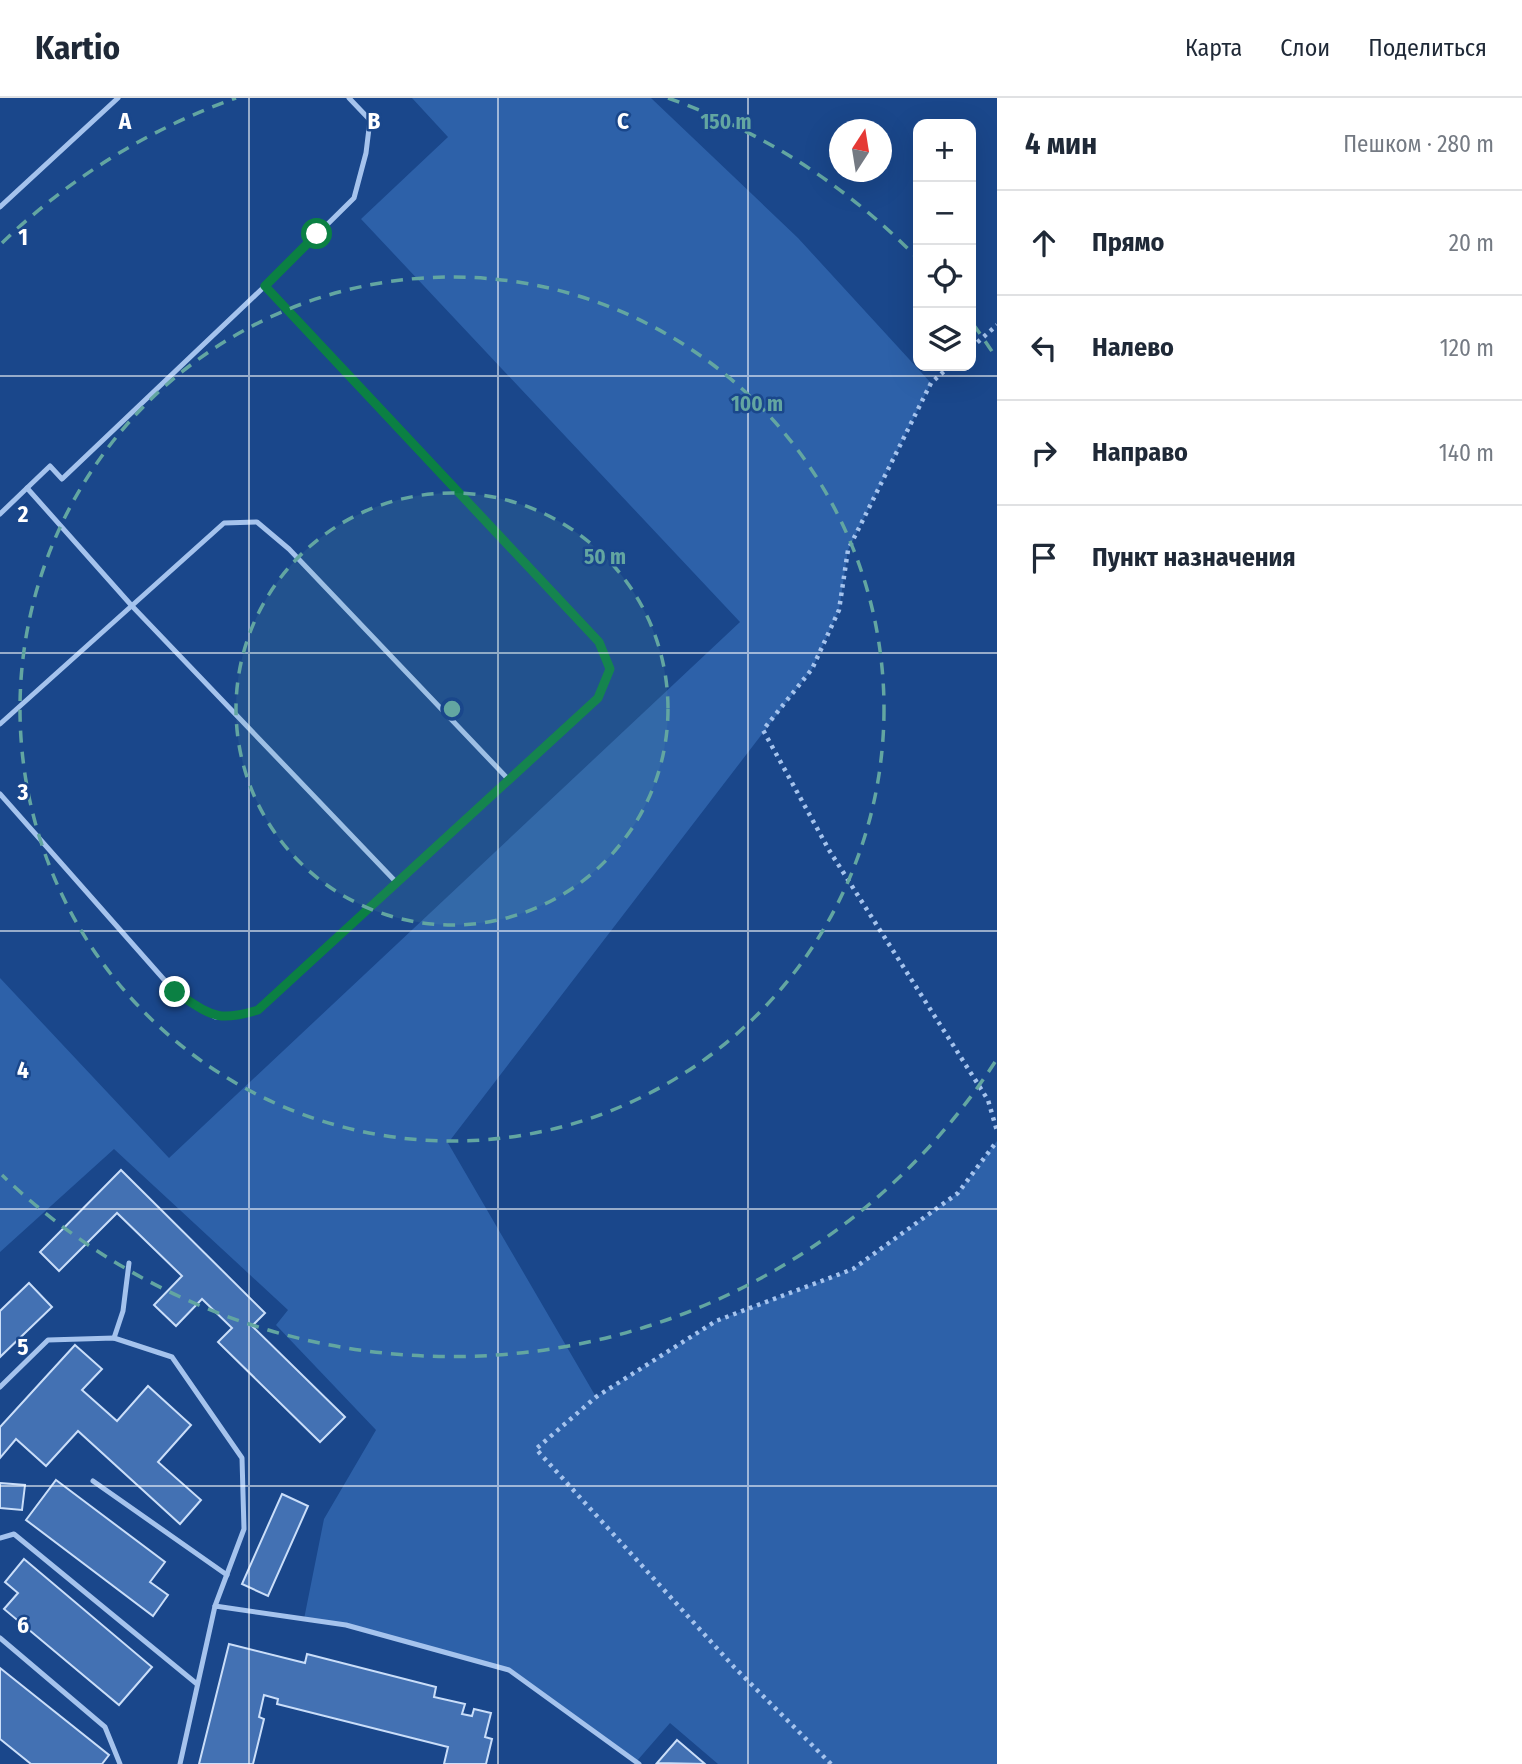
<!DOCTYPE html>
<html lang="ru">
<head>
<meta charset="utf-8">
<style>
	:root { --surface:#fff; --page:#f2f2f3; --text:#1f2937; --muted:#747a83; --line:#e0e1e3 }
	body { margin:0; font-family:"Fira Sans Condensed",sans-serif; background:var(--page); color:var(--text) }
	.controls { position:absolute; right:21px; top:21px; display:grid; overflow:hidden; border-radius:14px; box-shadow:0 7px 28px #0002 }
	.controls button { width:63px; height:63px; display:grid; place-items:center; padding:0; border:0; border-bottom:2px solid var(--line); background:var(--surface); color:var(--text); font:35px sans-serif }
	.compass { position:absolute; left:829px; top:21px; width:63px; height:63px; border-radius:50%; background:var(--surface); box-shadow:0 7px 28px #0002; rotate:12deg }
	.stop { position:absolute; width:21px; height:21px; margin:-16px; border:5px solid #0b8043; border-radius:50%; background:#fff }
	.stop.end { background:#0b8043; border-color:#fff; box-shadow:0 2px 7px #0008 }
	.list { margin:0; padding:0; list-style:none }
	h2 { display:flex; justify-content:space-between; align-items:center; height:91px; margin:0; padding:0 28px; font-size:30px }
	h2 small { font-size:23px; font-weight:400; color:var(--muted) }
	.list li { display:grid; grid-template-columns:46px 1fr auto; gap:21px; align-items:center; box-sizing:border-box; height:105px; padding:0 28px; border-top:2px solid var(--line) }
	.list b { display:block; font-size:26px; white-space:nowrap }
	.list em { font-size:23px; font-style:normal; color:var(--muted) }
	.icon { flex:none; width:38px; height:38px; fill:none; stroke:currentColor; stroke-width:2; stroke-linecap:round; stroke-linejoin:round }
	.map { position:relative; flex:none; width:997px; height:1666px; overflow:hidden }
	header { display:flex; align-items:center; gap:42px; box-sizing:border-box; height:98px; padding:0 35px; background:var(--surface); border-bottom:2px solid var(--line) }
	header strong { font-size:33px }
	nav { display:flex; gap:38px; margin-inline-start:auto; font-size:24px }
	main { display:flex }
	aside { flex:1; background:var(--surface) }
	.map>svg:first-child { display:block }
	.green { fill:#2d61a9 }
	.building { fill:#4371b3; stroke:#cadef9; stroke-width:2 }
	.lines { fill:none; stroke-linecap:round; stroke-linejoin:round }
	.path { stroke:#a5c3ed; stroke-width:4.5; stroke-dasharray:3.5 5; stroke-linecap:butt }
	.service { stroke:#a5c3ed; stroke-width:5 }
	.route { stroke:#0b8043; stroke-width:9 }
	.grid { fill:none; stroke:#fff; stroke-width:2; stroke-opacity:0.55 }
	.ring { fill:none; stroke:#63a6a1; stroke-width:3.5; stroke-dasharray:12 9 }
	.grid-label { font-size:23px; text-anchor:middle; font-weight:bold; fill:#fff; stroke:#1a478b; stroke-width:5; stroke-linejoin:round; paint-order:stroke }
	.centre { fill:#63a6a1; stroke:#1a478b; stroke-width:3.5 }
	.ring-label { font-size:21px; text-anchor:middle; font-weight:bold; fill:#63a6a1; stroke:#1a478b; stroke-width:5; stroke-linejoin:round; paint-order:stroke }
</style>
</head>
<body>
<header>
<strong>Kartio</strong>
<nav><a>Карта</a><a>Слои</a><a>Поделиться</a></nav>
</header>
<main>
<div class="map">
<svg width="997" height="1666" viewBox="0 0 997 1666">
	<rect width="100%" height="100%" fill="#1a478b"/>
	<!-- green -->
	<polygon class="green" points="412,0 651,0 798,140 931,285 848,452 839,512 812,571 448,1045 596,1299 716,1223 853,1171 958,1095 997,1043 997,1666 718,1666 670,1625 636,1664 509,1572 346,1527 304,1521 324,1421 376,1332 276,1227 288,1212 114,1051 0,1154 0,880 169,1060 740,524 361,121 448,39"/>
	<!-- building -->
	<g class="building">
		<polygon points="121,1072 265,1215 252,1228 345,1319 320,1344 218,1244 232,1230 202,1201 176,1228 154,1207 182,1178 117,1115 59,1173 40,1154"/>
		<polygon points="29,1185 52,1209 0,1259 0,1213"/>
		<polygon points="75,1247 102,1271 82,1292 117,1323 148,1288 191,1327 158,1364 201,1402 180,1426 78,1333 46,1368 16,1341 0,1360 0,1329"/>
		<polygon points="56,1382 165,1464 150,1484 168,1497 153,1518 26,1422"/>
		<polygon points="0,1385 25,1387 22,1412 0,1410"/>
		<polygon points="282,1396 308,1408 268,1498 242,1486"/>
		<polygon points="24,1461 152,1569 119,1607 4,1511 18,1495 5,1484"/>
		<polygon points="229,1546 305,1565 307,1556 436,1589 434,1599 465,1606 462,1616 472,1618 474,1611 491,1615 485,1639 492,1641 486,1666 444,1666 448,1649 277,1606 278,1601 264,1597 259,1619 264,1621 253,1666 199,1666"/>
		<polygon points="0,1570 109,1657 102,1666 31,1666 0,1641"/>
		<polygon points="677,1642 705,1666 657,1665"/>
	</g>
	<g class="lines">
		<!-- path -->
		<g class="path">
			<polyline points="971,250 997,227"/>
			<polyline points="950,268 931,285 848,452 839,512 812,571 763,632 829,752 988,1002 997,1033"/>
			<polyline points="831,1666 734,1569 536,1351 596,1299 716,1223 853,1171 958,1095 997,1043"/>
		</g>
		<!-- service -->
		<g class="service">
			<polyline points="0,109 118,0"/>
			<polyline points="27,390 50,368 62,381 265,188"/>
			<polyline points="0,416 27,390 132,508 397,785"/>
			<polyline points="0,626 224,425 257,424 289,451 509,682"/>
			<polyline points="0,696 175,894 215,919 236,918 259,912 598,600 610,571 599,544 265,188 354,100 366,55 370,22 349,0"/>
			<polyline points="114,1240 123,1213 129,1165"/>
			<polyline points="0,1289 48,1242 114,1240 172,1259 242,1360 244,1431 215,1508"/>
			<polyline points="93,1383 227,1477"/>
			<polyline points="0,1440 14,1436 197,1586"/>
			<polyline points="0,1540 105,1629 120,1666"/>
			<polyline points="180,1666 215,1508 346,1527 509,1572 639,1666"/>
		</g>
	</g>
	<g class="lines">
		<!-- route -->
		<path class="route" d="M175 894C212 917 215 925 258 912L598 600 610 571 599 544 265 188 317 136"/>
	</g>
	<!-- grid -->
	<path class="grid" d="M249 0V1666M498 0V1666M748 0V1666M0 278H997M0 555H997M0 833H997M0 1111H997M0 1388H997"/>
	<!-- distance rings -->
	<circle cx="452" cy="611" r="216" fill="#63a6a1" fill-opacity=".12"/>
	<g class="ring">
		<circle cx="452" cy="611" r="216"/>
		<circle cx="452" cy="611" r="432"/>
		<path d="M995 964A648 648 0 0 1 2 1077M2 145A648 648 0 0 1 236 0M668 0A648 648 0 0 1 918 161M973 226A648 648 0 0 1 995 258"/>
	</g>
	<g class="grid-label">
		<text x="125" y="31">A</text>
		<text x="374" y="31">B</text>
		<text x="623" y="31">C</text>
		<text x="23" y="147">1</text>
		<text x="23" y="424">2</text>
		<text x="23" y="702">3</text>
		<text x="23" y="980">4</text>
		<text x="23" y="1257">5</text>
		<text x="23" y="1535">6</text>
	</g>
	<circle cx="452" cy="611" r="10" class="centre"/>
	<g class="ring-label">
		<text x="726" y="31">150 m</text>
		<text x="757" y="313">100 m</text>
		<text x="605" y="466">50 m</text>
	</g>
</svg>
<div class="controls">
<button>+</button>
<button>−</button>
<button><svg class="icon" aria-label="locate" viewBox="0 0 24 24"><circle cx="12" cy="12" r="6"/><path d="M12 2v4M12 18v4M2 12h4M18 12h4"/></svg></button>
<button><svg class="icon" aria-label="layers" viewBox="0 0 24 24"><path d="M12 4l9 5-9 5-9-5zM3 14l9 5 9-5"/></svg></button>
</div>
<svg class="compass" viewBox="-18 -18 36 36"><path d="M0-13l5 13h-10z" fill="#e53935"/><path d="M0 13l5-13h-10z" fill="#747a83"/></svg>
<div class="stop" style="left:317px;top:136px"></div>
<div class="stop end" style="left:175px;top:894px"></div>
</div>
<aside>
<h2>4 мин<small>Пешком · 280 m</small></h2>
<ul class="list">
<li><svg class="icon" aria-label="ahead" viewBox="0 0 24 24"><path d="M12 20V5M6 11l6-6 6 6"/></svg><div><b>Прямо</b></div><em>20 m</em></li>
<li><svg class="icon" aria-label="left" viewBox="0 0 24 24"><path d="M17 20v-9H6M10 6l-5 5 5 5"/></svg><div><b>Налево</b></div><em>120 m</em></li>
<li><svg class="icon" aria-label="right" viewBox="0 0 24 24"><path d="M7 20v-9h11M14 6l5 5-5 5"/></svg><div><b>Направо</b></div><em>140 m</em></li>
<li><svg class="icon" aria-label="arrive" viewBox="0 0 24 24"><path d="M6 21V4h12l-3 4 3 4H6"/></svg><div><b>Пункт назначения</b></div></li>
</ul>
</aside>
</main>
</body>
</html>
